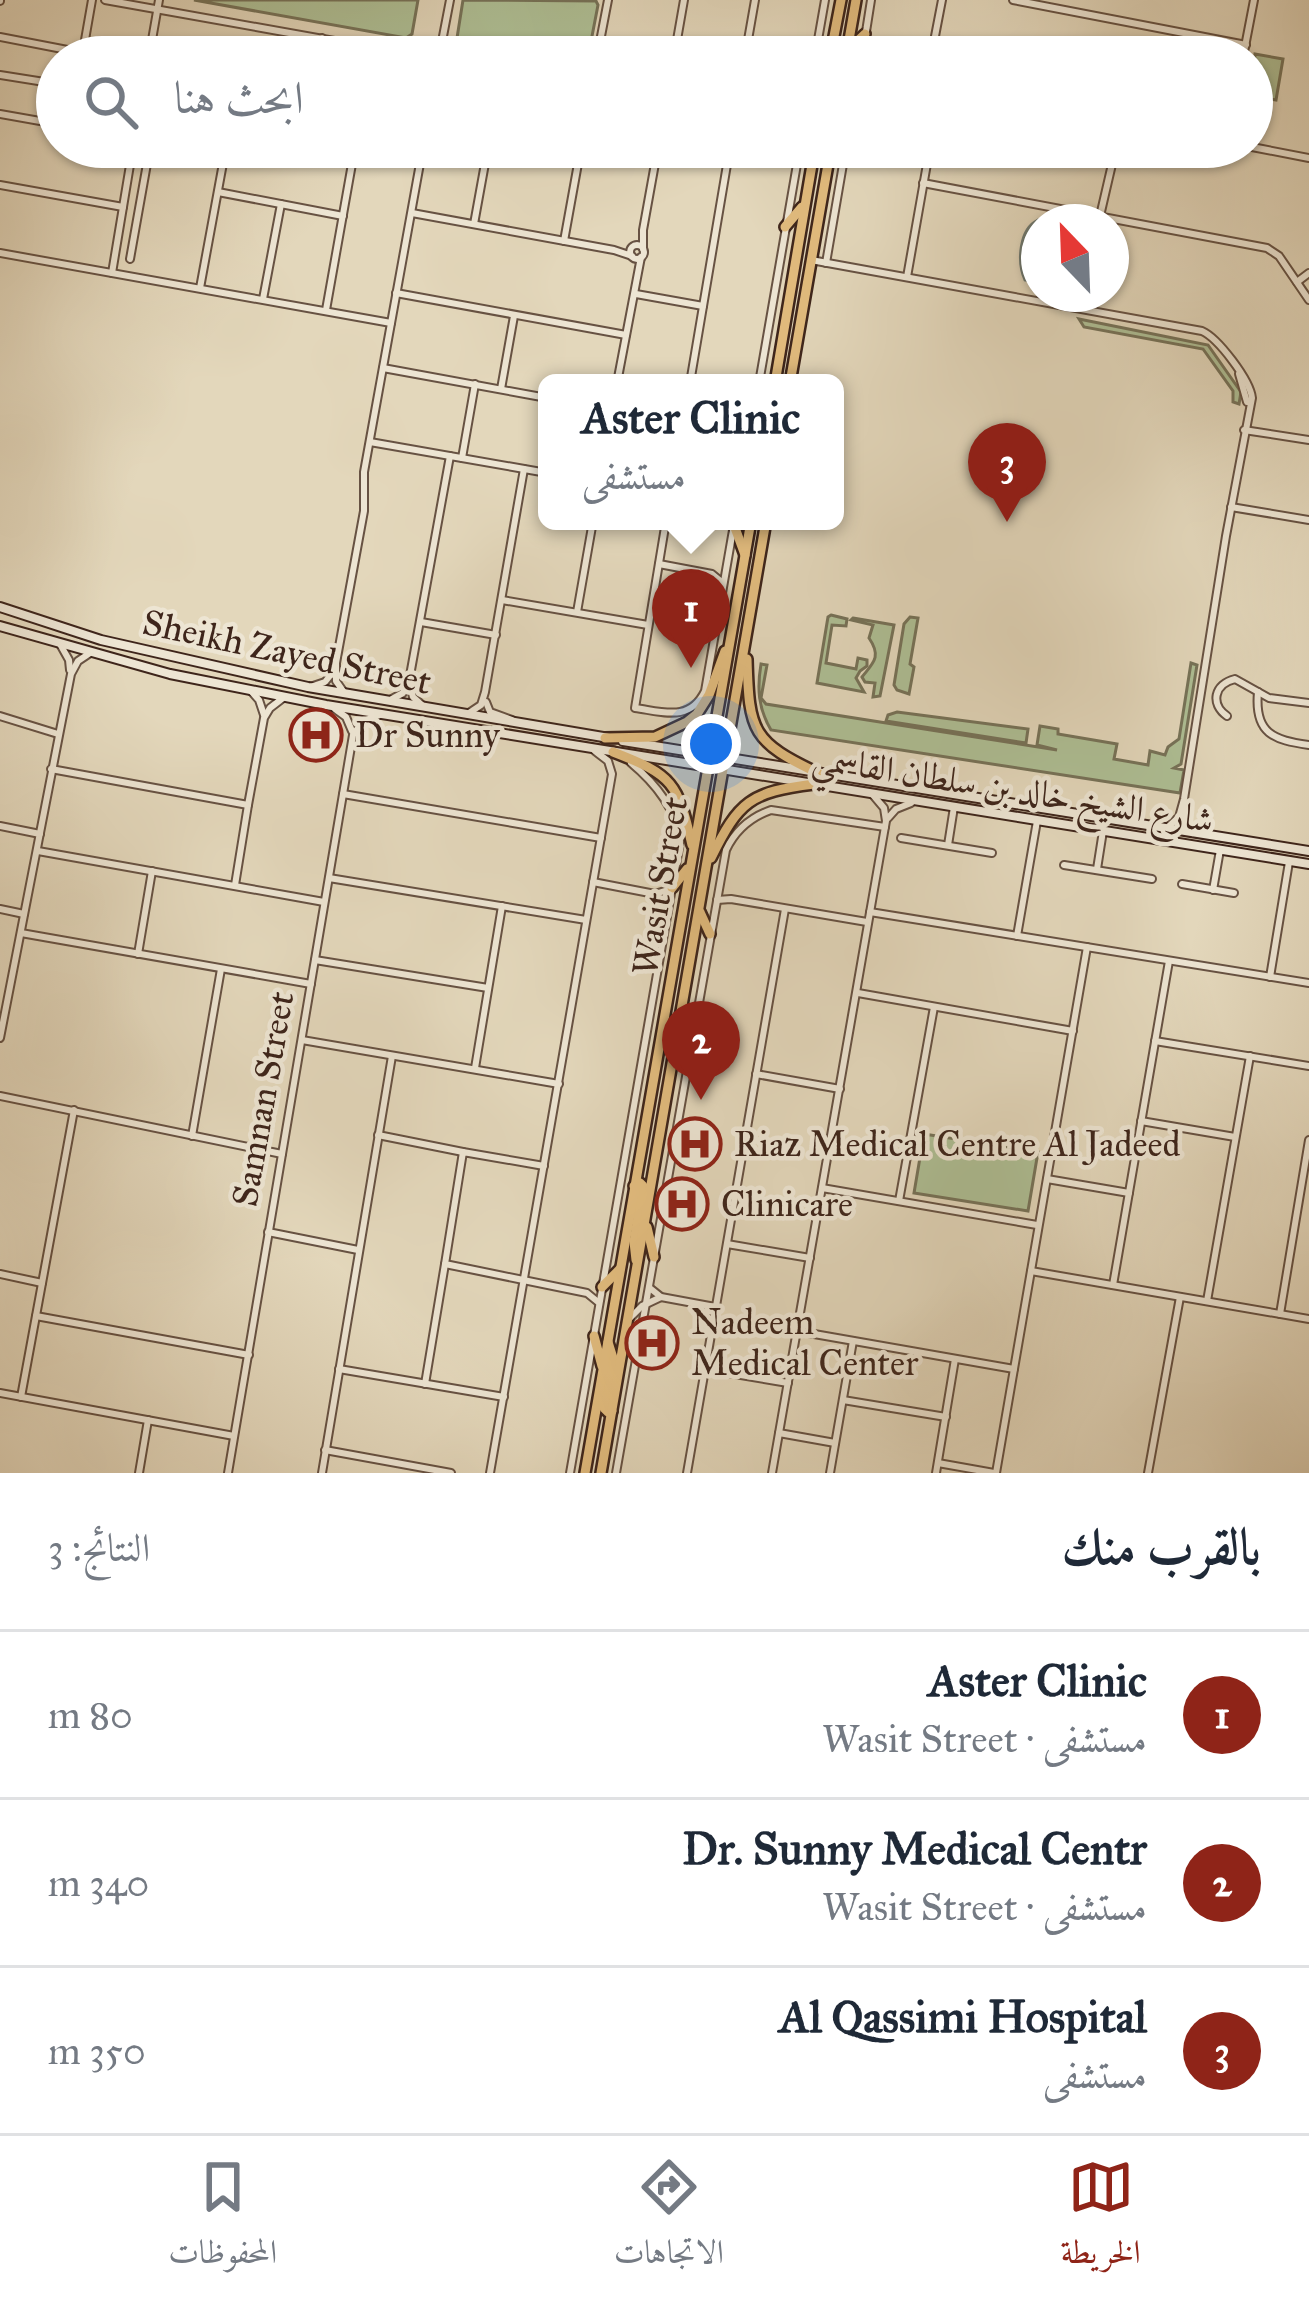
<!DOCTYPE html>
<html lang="ar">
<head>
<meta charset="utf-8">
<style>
	:root { --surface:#fff; --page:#f2f2f3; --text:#1f2937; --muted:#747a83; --line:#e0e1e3; --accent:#8f2418 }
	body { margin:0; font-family:"IM FELL Great Primer",Amiri,serif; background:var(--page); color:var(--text); direction:rtl }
	.compass { position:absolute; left:1021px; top:204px; width:108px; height:108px; border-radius:50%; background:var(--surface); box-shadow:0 3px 9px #0004; rotate:337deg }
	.you { position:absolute; left:711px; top:744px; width:42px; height:42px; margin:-30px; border:9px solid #fff; border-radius:50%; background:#1a73e8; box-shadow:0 0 0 18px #1a73e833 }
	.badge { display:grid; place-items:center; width:78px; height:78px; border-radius:50%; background:var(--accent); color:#fff; font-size:39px; font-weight:700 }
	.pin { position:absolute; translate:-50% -99px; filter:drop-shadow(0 3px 6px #0008) }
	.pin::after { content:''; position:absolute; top:63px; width:42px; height:36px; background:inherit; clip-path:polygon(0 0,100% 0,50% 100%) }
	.popup { position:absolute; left:538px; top:374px; width:306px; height:156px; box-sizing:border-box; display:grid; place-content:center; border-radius:18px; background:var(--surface); filter:drop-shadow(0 3px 9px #0005); font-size:39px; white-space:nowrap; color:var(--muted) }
	.popup b { font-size:45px; color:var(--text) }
	.popup::after { content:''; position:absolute; left:50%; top:100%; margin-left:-24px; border:24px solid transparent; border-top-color:var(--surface) }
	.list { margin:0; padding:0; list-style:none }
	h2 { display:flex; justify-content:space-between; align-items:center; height:156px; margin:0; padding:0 48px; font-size:51px }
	h2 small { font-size:39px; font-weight:400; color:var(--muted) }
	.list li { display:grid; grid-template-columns:78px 1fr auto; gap:36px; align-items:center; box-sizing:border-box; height:168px; padding:0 48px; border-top:3px solid var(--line) }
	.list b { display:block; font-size:45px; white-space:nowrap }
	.list p { margin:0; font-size:39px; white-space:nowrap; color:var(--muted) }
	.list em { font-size:39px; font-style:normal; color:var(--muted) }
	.icon { flex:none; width:66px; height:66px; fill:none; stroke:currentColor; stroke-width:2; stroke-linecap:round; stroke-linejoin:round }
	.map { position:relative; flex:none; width:1309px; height:1473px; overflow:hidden; direction:ltr }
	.search { position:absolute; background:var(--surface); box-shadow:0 3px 9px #0004; left:36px; right:36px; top:36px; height:132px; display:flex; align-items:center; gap:30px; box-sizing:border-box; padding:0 42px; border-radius:66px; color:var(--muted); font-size:45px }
	.sheet { height:660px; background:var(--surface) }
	nav { display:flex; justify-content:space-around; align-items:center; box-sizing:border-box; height:168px; border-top:3px solid var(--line); background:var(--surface); font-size:33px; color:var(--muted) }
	nav a { display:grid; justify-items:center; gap:6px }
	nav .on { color:var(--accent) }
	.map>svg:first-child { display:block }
	.green { fill:#aebf95; stroke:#767258; stroke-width:3 }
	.water { fill:#95b9b3; stroke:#727e76; stroke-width:3 }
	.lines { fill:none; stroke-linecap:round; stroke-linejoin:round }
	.minor-casing { stroke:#675243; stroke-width:10 }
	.secondary-casing { stroke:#3e251b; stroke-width:12 }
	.primary-casing { stroke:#3e251b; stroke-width:14 }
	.minor { stroke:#ede5d3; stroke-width:6 }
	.secondary { stroke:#ede5d3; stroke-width:8 }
	.primary { stroke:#e2bc7e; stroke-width:9 }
	.labels { text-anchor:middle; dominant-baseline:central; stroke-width:9; stroke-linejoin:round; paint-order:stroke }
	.street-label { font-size:36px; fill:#3e251b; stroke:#ede5d3 }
	.poi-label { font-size:36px; fill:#3e251b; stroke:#ede5d3; text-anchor:start }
</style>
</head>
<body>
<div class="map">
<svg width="1309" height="1473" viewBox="0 0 1309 1473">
	<rect width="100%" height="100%" fill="#e3d7bb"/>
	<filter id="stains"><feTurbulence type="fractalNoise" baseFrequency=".00167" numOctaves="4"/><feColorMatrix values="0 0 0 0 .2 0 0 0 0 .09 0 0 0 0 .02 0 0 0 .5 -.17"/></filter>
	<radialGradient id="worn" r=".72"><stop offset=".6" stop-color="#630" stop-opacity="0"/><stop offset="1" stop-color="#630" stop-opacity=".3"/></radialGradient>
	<!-- green -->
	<g class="green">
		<polygon points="194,0 418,0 412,34 406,38"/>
		<polygon points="463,0 596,1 598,5 588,57 454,57"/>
		<polygon points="1255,54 1283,59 1276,100 1252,96"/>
		<polygon points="1079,319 1208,345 1241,392 1239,404 1233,402 1233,391 1203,349 1084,327"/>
		<polygon points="831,615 847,619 846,626 832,625 826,663 856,669 858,658 867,660 867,666 860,671 856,678 864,692 817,683 828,617"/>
		<polygon points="910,617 918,618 910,664 914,667 909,694 897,690 894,685 904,624"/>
		<path d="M853 618 894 625 880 696 873 697 875 683 865 682 862 677C873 663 882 657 869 638L873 625 851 620Z"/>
		<path d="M1191 663 1197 665 1181 764 1174 768 1184 770 1180 793 771 730C758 708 757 688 761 664L767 665 761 698 766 704 1057 750 1037 745 1040 726 1058 729V734L1117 744 1114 759 1148 765 1150 751 1165 755 1168 747 1179 739Z"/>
		<polygon points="897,712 1028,729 1026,743 886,721 888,715"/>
		<polygon points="924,1134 1038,1152 1028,1211 914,1193"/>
	</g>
	<!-- water -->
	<path class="water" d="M1038 220 1067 222H1039V283L1025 280C1017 262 1019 229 1038 220Z"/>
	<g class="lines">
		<!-- minor casing -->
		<g class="minor-casing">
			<g id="minor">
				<polyline points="105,0 424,57"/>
				<polyline points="1013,0 1246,45"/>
				<polyline points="0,1 0,0"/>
				<polyline points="0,37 83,53"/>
				<polyline points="599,50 640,57"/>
				<polyline points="82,57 92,0"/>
				<polyline points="149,57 159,0"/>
				<polyline points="319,57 322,38"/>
				<polyline points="439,57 450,0"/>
				<polyline points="597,57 608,0"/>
				<polyline points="674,57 684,0"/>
				<polyline points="745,57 755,0"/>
				<polyline points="815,57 825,0"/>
				<polyline points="862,57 871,0"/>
				<polyline points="931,57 942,0"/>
				<polyline points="1243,57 1254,0"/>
				<polyline points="0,75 57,84"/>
				<polyline points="0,114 57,124"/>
				<polyline points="396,147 417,151"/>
				<polyline points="419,147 417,154 423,159 429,153 427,147"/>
				<polyline points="1252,147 1309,158"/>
				<polyline points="429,153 486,163"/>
				<polyline points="923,183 1267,248 1279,256 1309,300"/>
				<polyline points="0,185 123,207"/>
				<polyline points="218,192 343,216"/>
				<polyline points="412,213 614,250 632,256"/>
				<polyline points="1100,216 1116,147"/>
				<polyline points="474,224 488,147"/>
				<polyline points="564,241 581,147"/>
				<circle cx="637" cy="252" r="7"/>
				<polyline points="643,249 643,230 658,147"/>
				<polyline points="0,253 391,323"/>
				<polyline points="130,259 150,147"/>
				<path d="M811 260 1202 331C1218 338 1250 380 1252 398L1226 536 1184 799 1179 817 1168 827"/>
				<polyline points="826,263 846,147"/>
				<polyline points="112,273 133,147"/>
				<polyline points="907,277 930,147"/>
				<polyline points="1297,282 1309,273"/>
				<polyline points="200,288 226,147"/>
				<polyline points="396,293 626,335"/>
				<polyline points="636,294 703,306"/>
				<polyline points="263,299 281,204"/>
				<polyline points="326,310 355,147"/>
				<polyline points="383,368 547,398"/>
				<polyline points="1239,374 1247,402"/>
				<polyline points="617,383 641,257"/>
				<polyline points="690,383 730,147"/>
				<polyline points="759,383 800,147"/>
				<polyline points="501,389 514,316"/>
				<polyline points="1244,430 1309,440"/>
				<polyline points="370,442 547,473"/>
				<polyline points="462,458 475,384"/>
				<polyline points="1231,507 1309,520"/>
				<path d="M666 521 635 708C664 712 690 722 705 691L733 530"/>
				<polyline points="659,564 712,574 723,583"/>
				<polyline points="502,600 648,625"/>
				<polyline points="577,612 593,521"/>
				<polyline points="421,622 496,635"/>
				<polyline points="60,644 69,660 70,670"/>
				<polyline points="409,682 413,697 423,706"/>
				<polyline points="310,687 325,682 333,672"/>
				<polyline points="251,691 259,700 264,715"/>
				<polyline points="343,691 336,681 336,663 364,511 364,472 421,158"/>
				<path d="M1258 692C1254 734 1274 740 1309 745"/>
				<polyline points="392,699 403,693 409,681 450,456"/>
				<polyline points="486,702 490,712 512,720"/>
				<polyline points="335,709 346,717 352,731"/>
				<polyline points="469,713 481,705 485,692 524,469"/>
				<polyline points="0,716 58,734"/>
				<path d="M1227 716C1210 704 1214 684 1235 679L1269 698 1309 703"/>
				<polyline points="51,769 248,805 235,885"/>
				<polyline points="343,794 601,838"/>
				<polyline points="248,805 264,718 270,708 283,698"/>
				<polyline points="1182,811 1193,833"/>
				<polyline points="888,818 896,809 911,803"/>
				<polyline points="0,826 40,834"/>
				<polyline points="901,838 992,853"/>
				<polyline points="948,845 954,807"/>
				<polyline points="38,851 324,902"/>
				<polyline points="1064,865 1152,879"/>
				<polyline points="1097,869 1103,831"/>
				<polyline points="329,878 586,920"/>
				<polyline points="593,882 655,894 671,889"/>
				<polyline points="1182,884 1234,893"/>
				<polyline points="1213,890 1220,850"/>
				<polyline points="717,900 731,899 867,922"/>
				<polyline points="0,909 24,914"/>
				<polyline points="870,912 1309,983"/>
				<polyline points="21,933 311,984"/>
				<polyline points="1017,936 1037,821"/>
				<polyline points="138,954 152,871"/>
				<polyline points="315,960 488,988"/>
				<polyline points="1270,977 1289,862"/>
				<polyline points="858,993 1073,1031"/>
				<polyline points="0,1038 71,674 78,661 90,653"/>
				<polyline points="302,1040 559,1084"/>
				<polyline points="1155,1041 1309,1066"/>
				<polyline points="475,1068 502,906"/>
				<polyline points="756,1074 840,1089"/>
				<polyline points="0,1096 282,1154"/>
				<polyline points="1141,1121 1235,1137"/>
				<polyline points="378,1135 463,1152"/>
				<polyline points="192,1136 221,969"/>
				<polyline points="544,1166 463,1152 445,1264 587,1293 598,1302"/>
				<polyline points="1047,1179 1129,1193"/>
				<polyline points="822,1188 1037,1225"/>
				<polyline points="899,1201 934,1007"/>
				<polyline points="268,1232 358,1250"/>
				<polyline points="727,1244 810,1258"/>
				<polyline points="1031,1271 1309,1319"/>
				<polyline points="0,1274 42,1283"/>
				<polyline points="1113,1285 1169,961"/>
				<polyline points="651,1289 661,1297 715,1307"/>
				<polyline points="1207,1301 1250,1056"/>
				<polyline points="1280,1314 1309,1140"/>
				<polyline points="36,1316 249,1355"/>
				<polyline points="630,1318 642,1306 661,1297"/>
				<polyline points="797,1331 1014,1369"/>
				<polyline points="339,1369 504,1397"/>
				<polyline points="705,1369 788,1383"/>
				<polyline points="425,1384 445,1264"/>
				<polyline points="0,1393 234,1436"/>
				<polyline points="21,1397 74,1110"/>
				<polyline points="843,1400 946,1417"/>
				<polyline points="779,1433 835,1443"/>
				<polyline points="325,1450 451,1473"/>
				<polyline points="938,1463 994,1473"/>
				<polyline points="139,1473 148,1420"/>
				<polyline points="228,1473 353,735 363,721 380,715"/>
				<polyline points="322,1473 392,1056"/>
				<polyline points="490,1473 612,774 608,761 595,751"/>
				<path d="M570 1473 680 842C679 812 654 782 631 763"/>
				<path d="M616 1473 726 850C735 831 751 817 771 810L885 827"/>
				<polyline points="687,1473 785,909"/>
				<polyline points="772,1473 886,821 884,808 873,795"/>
				<polyline points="830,1473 853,1341"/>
				<polyline points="936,1473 955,1359"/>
				<polyline points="996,1473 1087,947"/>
				<polyline points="1148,1473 1180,1297"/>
			</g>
		</g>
		<!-- secondary casing -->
		<g class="secondary-casing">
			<g id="secondary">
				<polyline points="0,607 101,640 308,687 609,738"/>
				<polyline points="0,626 170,674 326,705 1309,864"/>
				<polyline points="623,741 1309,851"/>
			</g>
		</g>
		<!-- primary casing -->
		<g class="primary-casing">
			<g id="primary">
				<polyline points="847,51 865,34"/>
				<polyline points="830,57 841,0"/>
				<polyline points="846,57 856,0"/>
				<polyline points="785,227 802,207"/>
				<polyline points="775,383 815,147"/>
				<polyline points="790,383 831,147"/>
				<polyline points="734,525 745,555"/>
				<path d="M747 659C749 732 752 742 820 774"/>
				<polyline points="605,738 655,737 687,722 697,714 709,695 725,651"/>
				<path d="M613 752C673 775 678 783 692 845"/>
				<path d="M711 858C739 801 750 792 814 784"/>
				<polyline points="672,888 687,869"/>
				<polyline points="700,912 710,934"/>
				<polyline points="634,1186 640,1183 643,1186 634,1242 636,1260"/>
				<polyline points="647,1227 654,1257"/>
				<polyline points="602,1287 620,1269"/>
				<polyline points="594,1336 602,1366"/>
				<polyline points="608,1342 613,1358 604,1408 608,1412 612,1411"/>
				<polyline points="585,1473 751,521"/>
				<polyline points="601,1473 766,521"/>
			</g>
		</g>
		<!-- minor -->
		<use href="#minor" class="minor"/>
		<!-- secondary -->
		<use href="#secondary" class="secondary"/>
		<!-- primary -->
		<use href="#primary" class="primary"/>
	</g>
	<!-- icons -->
	<defs>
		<g id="hospital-ring" transform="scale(2.7)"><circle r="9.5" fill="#ede5d3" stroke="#8f2418" stroke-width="1.5"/><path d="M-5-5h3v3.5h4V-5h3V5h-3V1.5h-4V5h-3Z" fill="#8f2418"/></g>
	</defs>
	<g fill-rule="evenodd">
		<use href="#hospital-ring" x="316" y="735"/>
		<use href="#hospital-ring" x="695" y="1144"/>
		<use href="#hospital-ring" x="682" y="1204"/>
		<use href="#hospital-ring" x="652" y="1343"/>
	</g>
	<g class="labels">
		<!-- street labels -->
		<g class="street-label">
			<text transform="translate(287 652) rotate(12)">Sheikh Zayed Street</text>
			<text transform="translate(1013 789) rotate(9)">شارع الشيخ خالد بن سلطان القاسمي</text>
			<text transform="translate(660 886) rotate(-80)">Wasit Street</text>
			<text transform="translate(263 1099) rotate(-80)">Samnan Street</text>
		</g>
		<!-- poi labels -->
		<g class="poi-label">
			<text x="355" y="735">Dr Sunny</text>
			<text x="734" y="1144">Riaz Medical Centre Al Jadeed</text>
			<text x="721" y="1204">Clinicare</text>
			<text x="691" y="1322">Nadeem<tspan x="691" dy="41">Medical Center</tspan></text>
		</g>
	</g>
	<rect width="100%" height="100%" filter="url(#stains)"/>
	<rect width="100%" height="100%" fill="url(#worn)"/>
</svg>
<svg class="compass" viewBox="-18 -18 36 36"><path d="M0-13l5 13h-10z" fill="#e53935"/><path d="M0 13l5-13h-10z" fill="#747a83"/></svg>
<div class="you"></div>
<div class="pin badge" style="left:691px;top:668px">1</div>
<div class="popup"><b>Aster Clinic</b>مستشفى</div>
<div class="pin badge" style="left:701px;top:1100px">2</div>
<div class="pin badge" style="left:1007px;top:522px">3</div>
<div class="search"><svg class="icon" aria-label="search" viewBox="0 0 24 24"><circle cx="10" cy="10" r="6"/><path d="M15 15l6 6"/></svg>ابحث هنا</div>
</div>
<section class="sheet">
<h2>بالقرب منك<small>النتائج: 3</small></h2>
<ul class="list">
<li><span class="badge">1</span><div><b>Aster Clinic</b><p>مستشفى · Wasit Street</p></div><em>80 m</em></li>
<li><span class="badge">2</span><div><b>Dr. Sunny Medical Centr</b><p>مستشفى · Wasit Street</p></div><em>340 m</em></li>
<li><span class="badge">3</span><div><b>Al Qassimi Hospital</b><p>مستشفى</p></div><em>350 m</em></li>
</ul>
</section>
<nav>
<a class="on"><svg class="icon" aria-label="map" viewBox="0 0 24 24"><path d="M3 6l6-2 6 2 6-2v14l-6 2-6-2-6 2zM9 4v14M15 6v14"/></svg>الخريطة</a>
<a><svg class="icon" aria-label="directions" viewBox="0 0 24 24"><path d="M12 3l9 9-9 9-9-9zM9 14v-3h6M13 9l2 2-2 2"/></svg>الاتجاهات</a>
<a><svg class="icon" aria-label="saved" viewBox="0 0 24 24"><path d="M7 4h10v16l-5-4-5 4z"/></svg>المحفوظات</a>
</nav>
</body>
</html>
